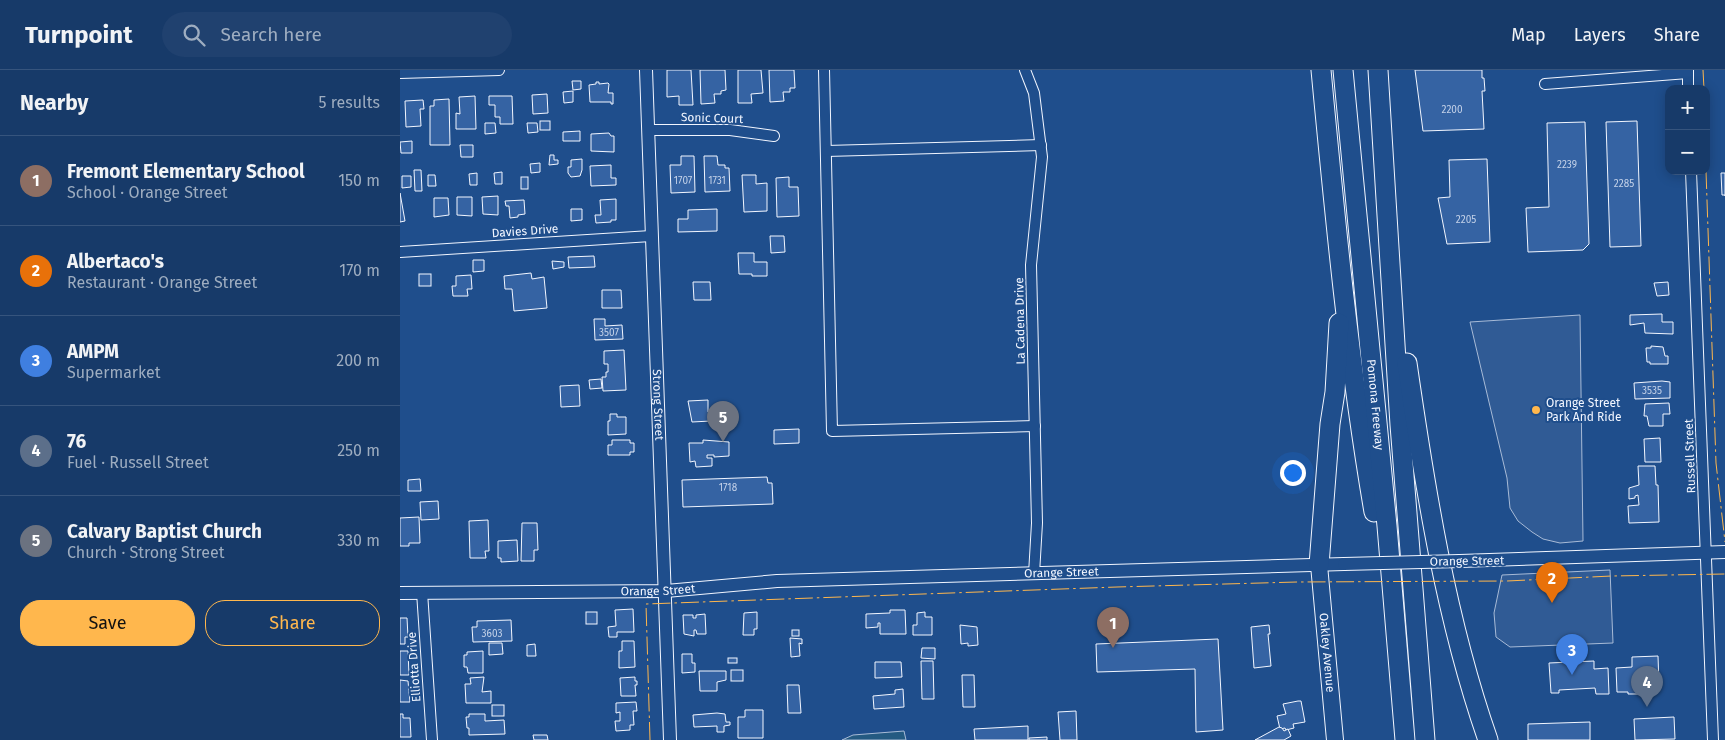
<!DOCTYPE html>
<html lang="en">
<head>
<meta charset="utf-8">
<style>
	:root { --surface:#173a69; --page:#20416f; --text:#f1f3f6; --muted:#9eadc0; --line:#36547d; --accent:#ffb74d }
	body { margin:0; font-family:"Fira Sans",sans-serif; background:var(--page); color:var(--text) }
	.controls { position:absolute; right:15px; top:15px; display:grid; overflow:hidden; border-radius:10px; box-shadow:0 2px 12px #0003 }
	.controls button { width:45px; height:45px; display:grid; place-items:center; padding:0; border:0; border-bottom:1px solid var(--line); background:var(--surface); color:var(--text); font:25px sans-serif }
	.you { position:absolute; left:892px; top:402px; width:18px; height:18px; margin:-12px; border:4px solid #fff; border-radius:50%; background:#1a73e8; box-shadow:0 0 0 8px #1a73e833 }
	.badge { display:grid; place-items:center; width:32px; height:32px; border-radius:50%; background:var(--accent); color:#fff; font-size:16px; font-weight:700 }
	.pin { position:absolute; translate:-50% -41px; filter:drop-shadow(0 1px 2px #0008) }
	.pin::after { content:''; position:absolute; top:26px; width:18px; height:15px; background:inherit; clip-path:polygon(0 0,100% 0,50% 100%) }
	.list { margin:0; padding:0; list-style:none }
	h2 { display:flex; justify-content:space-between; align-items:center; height:65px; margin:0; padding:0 20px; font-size:21px }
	h2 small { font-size:16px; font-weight:400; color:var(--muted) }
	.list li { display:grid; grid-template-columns:32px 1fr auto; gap:15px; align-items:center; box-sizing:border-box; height:90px; padding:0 20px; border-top:1px solid var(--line) }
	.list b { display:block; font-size:19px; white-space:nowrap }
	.list p { margin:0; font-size:16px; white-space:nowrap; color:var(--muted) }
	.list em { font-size:16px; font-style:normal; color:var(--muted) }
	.actions { display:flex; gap:10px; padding:15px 20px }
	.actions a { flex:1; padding:11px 0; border:1px solid var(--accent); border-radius:20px; text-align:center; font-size:18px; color:var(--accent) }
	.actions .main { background:var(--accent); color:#111 }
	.icon { flex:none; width:28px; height:28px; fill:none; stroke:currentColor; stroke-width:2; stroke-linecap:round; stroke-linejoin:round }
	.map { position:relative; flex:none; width:1325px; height:670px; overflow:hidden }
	header { display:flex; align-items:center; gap:30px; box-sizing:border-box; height:70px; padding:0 25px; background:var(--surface); border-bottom:1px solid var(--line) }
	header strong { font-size:24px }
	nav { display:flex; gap:28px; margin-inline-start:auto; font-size:18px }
	.search { width:350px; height:45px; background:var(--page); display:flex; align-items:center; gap:12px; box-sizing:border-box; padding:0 18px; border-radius:28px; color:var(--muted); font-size:19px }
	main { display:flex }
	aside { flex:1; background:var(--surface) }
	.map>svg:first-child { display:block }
	.green { fill:#245a82; stroke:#a8bbd7 }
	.parking { fill:#305b95; stroke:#a8bbd7 }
	.building { fill:#3563a3; stroke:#f2f6ff }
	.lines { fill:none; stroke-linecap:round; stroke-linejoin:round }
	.minor-casing { stroke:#f2f6ff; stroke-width:12 }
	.tertiary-casing { stroke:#f2f6ff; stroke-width:14 }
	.primary-casing { stroke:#f2f6ff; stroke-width:18 }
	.motorway-casing { stroke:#f2f6ff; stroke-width:21 }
	.minor { stroke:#1f4e8c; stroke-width:10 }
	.tertiary { stroke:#1f4e8c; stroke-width:12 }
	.primary { stroke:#1f4e8c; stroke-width:16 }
	.motorway { stroke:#1f4e8c; stroke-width:19 }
	.tertiary-bridge-casing { stroke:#f2f6ff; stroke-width:14; stroke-linecap:butt }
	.tertiary-bridge { stroke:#1f4e8c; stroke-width:12 }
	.power { stroke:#ffb74d; stroke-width:1; stroke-dasharray:18 4 2.5 4; stroke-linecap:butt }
	.poi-dot { fill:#ffb74d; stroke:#1f4e8c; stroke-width:2 }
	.labels { text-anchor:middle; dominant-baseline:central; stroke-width:4; stroke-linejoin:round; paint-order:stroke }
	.number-label { font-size:10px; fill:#c3d1e8 }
	.street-label { font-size:12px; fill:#f2f6ff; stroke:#1f4e8c }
	.poi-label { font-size:12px; fill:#f2f6ff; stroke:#1f4e8c; text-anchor:start }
</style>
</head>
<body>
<header>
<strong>Turnpoint</strong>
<div class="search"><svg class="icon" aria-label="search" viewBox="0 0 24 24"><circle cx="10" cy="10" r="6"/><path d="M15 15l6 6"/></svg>Search here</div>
<nav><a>Map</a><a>Layers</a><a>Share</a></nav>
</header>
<main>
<aside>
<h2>Nearby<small>5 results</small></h2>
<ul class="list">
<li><span class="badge" style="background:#8d6e63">1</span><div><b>Fremont Elementary School</b><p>School · Orange Street</p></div><em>150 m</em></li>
<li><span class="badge" style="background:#e8710a">2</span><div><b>Albertaco's</b><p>Restaurant · Orange Street</p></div><em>170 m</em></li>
<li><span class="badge" style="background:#3f7fe0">3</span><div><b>AMPM</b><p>Supermarket</p></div><em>200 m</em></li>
<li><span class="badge" style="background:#5c6f8a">4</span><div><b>76</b><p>Fuel · Russell Street</p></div><em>250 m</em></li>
<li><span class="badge" style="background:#6b7280">5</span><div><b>Calvary Baptist Church</b><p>Church · Strong Street</p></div><em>330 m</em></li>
</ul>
<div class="actions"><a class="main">Save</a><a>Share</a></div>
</aside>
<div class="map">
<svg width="1325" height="670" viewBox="0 0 1325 670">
	<rect width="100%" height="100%" fill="#1f4e8c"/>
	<!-- green -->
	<polygon class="green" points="504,661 506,670 442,670 453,665"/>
	<!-- parking -->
	<g class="parking">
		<polygon points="1180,245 1183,471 1160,473 1143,469 1132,462 1118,451 1110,438 1107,408 1070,252"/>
		<polygon points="1210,500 1213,573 1110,577 1096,567 1094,543 1102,505"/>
	</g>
	<!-- building -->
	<g class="building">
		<polygon points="267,0 291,0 293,35 279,35 279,26 267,27"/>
		<polygon points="300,0 325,0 326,20 321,21 321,24 314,24 315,33 301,34"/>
		<polygon points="338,0 361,0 363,23 351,24 352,33 338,33"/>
		<polygon points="369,0 394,0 395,18 390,18 390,22 383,22 384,31 370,32"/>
		<polygon points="1015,0 1082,0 1082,8 1084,8 1085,21 1082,21 1084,59 1023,61"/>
		<polygon points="172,11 181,11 181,19 173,20"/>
		<polygon points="196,12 199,12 199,14 208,13 209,14 208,23 213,23 213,34 211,34 211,32 190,32 189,15 196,14"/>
		<polygon points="173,21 173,32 164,33 163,22"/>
		<polygon points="147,24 148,43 133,44 132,25"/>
		<polygon points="75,26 76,59 56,59 56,43 60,44 59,27"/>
		<polygon points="89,26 112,26 113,54 100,54 100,47 95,47 95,35 89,35"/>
		<polygon points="49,29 50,75 30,75 30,36 34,36 34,30"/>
		<polygon points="23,30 24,39 20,39 21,56 6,57 5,31"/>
		<rect x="140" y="51" width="10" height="9"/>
		<polygon points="1237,51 1241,176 1210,177 1206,52"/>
		<polygon points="1185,52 1189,174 1183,180 1128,182 1126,138 1149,137 1147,53"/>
		<polygon points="85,53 95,53 96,63 85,64"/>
		<polygon points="127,53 137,53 138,62 128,63"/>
		<polygon points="180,61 180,71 163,71 163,62"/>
		<polygon points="209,63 211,66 214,66 214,82 191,81 191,64"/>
		<polygon points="12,71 12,83 1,83 0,72"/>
		<polygon points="60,75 73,75 73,87 61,87"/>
		<polygon points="150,85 154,85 154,90 158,90 158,94 149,95"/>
		<polygon points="281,86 294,86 295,122 271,123 270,95 281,95"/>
		<polygon points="304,86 317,86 318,95 325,95 325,98 329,98 330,121 305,122"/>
		<polygon points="182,89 182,100 180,106 171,107 168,103 168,97 171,97 171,90"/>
		<polygon points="1087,89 1090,172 1047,174 1038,128 1050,127 1049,90"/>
		<polygon points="140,93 140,102 131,103 130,94"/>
		<polygon points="211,95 211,108 216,108 216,115 191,116 190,96"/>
		<polygon points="14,100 21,100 22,121 15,121"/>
		<polygon points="102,102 102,114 95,114 94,103"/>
		<polygon points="77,103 77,115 70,115 69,104"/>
		<polygon points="1321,103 1325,103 1325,126 1325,125 1322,125"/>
		<polygon points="28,105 35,105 36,116 28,116"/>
		<polygon points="342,105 356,105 356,114 367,113 367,141 344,142"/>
		<polygon points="2,106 11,106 11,117 2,118"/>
		<rect x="121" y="107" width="7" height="12"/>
		<polygon points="389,107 389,117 398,117 399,146 377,147 376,108"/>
		<polygon points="0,123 5,151 0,152"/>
		<polygon points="98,126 98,145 83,144 82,127"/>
		<polygon points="57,127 72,127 72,146 57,145"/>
		<polygon points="34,128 48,128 49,145 34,147"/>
		<polygon points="216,129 216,150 211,150 211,152 196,153 195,145 201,145 200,130"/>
		<polygon points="124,130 125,144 118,145 118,147 110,148 109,136 106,136 105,131"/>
		<polygon points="171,139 182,139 182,150 171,151"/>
		<polygon points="317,139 317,161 278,162 278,149 288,149 288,140"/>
		<polygon points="370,166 384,166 385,182 371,183"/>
		<polygon points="338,183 354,183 354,192 367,192 367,206 352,206 352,204 339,204"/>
		<polygon points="194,186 195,197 169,198 168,187"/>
		<polygon points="73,190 84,190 84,201 73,202"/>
		<polygon points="152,191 164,192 164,197 153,199"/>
		<polygon points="131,203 132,209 144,207 147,238 114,241 112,219 105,219 104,206"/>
		<rect x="19" y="204" width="12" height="12"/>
		<polygon points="71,205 72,219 67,219 68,226 53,226 52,216 56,216 56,206"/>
		<polygon points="293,212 310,212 311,230 294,230"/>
		<polygon points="1268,212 1269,225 1257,226 1254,213"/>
		<polygon points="202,220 221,220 222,238 202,238"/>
		<polygon points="1262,244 1262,252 1273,252 1273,264 1245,263 1244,253 1230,255 1230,245"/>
		<polygon points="194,249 205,249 205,256 222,255 223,269 195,270"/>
		<polygon points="1251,276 1263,277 1265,286 1268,286 1268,294 1250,294 1250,292 1247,292 1246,278 1251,278"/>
		<polygon points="224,280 226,320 203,321 202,307 206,307 206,302 208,302 208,294 204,294 204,281"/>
		<polygon points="201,309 202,318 190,319 189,310"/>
		<polygon points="1262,311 1270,312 1270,328 1235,329 1234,313"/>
		<polygon points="179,315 180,336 161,337 160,316"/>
		<polygon points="308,330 308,342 310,342 311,351 292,352 288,331"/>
		<polygon points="1269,333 1270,344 1263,344 1263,356 1249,356 1247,346 1244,346 1245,334"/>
		<polygon points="210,344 217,344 217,347 226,347 226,364 208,365 208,351 210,351"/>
		<polygon points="399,359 399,373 374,374 374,360"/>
		<polygon points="1260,368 1261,392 1245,392 1244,369"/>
		<polygon points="212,370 230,370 230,373 234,373 234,382 230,382 230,385 208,385 208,375 212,375"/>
		<polygon points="303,370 329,372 329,386 314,387 314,385 307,385 307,388 312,388 312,396 296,397 295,391 290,392 289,373 303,373"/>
		<polygon points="1238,396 1255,396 1256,415 1258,415 1259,452 1229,453 1228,436 1239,435 1238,425 1235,426 1235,428 1229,429 1229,418 1239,415"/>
		<polygon points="367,407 368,413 372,413 373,434 283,437 282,410"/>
		<polygon points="20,409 21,421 8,421 8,410"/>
		<polygon points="38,431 39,449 21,450 20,432"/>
		<polygon points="19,447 20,473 9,473 9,476 0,476 0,448"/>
		<polygon points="88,450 89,481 85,481 86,488 70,488 69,451"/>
		<polygon points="122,453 137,453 138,480 134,480 134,491 121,491"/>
		<polygon points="117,470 118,491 101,492 101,488 98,488 98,471"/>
		<polygon points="233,539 234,562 217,562 217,567 209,567 208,557 216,556 215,540"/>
		<polygon points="490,540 505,540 506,564 480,564 480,553 478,553 478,557 466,558 466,544 490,543"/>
		<rect x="186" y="542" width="11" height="12"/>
		<polygon points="357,542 357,559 354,559 354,565 343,565 344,543"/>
		<polygon points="525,542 525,547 532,547 532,565 513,565 513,555 517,555 517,543"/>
		<polygon points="305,544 306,564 297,564 296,560 294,560 294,566 284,564 283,545 293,545 293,548 296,548 296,545"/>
		<polygon points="0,548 7,548 8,567 5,567 5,574 0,574"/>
		<polygon points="111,550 112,571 73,572 72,557 77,557 77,551"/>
		<polygon points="560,555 577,557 578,575 568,576 568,573 561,574"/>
		<polygon points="869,555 870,564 868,564 871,596 854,598 851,557"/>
		<rect x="392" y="560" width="7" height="6"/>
		<polygon points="390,568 402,569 402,574 399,573 400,586 391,587"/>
		<polygon points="818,569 823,660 796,662 795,599 697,602 696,574"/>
		<polygon points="222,571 234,571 235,597 219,598 219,581 222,581"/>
		<polygon points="89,573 102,573 103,584 89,585"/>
		<polygon points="135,574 136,586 127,586 127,575"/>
		<polygon points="522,578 535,578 535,589 521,588"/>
		<polygon points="0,581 8,581 9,605 0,605"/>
		<polygon points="83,581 83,603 68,603 67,597 64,597 64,585 67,585 67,582"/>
		<polygon points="282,584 292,584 292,593 295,593 295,602 282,603"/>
		<polygon points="1258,586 1259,615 1250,624 1228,624 1228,622 1217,622 1216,598 1232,597 1232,587"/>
		<rect x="328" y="588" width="9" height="5"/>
		<polygon points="521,591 533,591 534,629 522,629"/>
		<polygon points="1194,591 1194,599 1208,598 1209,624 1196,624 1195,618 1159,620 1159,623 1151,623 1149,593"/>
		<polygon points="475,592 501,592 502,607 475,608"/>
		<rect x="331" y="600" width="12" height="11"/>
		<polygon points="299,601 326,601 326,610 317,612 317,621 300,621"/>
		<polygon points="562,605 574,605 575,637 563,637"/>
		<polygon points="84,607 82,622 91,621 91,633 66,633 65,614 71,614 70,608"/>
		<polygon points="235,607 235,611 237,611 237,615 235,615 236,626 221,626 220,608"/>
		<polygon points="0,610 8,611 10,632 0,632"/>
		<polygon points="387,615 399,615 401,643 388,643"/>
		<polygon points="503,619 504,637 474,639 473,626 495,624 495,620"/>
		<polygon points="898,631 901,631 905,652 893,654 894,658 886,660 885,658 880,659 877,646 886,644 883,634"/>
		<polygon points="236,632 237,641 233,641 234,655 230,655 230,660 216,661 215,651 220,651 220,642 216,643 216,633"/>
		<rect x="92" y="635" width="12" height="11"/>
		<polygon points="345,640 363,640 363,668 338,668 338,647 345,647"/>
		<polygon points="676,641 677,670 660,670 658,642"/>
		<polygon points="317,643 325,644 326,652 330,652 330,655 324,656 324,662 317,662 317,656 294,657 293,645"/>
		<polygon points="0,644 3,644 3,648 10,648 11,667 0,667"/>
		<polygon points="69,644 85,644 85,651 104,650 105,664 69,665 69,658 67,658 66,647 69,647"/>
		<polygon points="1274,647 1275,669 1235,670 1234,649"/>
		<polygon points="1190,652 1190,670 1128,670 1128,654"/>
		<polygon points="628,656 628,670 575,670 574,659"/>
		<polygon points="879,657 882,658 884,661 888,659 891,666 884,670 855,670"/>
		<polygon points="133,665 147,665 148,670 134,670"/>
		<polygon points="647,667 647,670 629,670 629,668"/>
	</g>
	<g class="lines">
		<!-- minor casing -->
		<g class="minor-casing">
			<g id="minor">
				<polyline points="424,0 432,361 635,356"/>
				<polyline points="625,0 634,23 642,87 631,195 637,453 634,504"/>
				<polyline points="1288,0 1288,19"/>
				<polyline points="0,3 99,0"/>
				<polyline points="1145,14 1288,3"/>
				<polyline points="248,60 330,60 374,66"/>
				<polyline points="426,81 641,75"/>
				<polyline points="1291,101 1313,670"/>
				<polyline points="0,182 251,166"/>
				<polyline points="22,522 32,670"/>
			</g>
		</g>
		<!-- tertiary casing -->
		<g class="tertiary-casing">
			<g id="tertiary">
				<path id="s1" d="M246 0 270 670"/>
				<polyline points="1060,491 1325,482"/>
				<path id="s2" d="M0 523 266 521 377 511 944 494"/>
			</g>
		</g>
		<!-- primary casing -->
		<g class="primary-casing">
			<g id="primary">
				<path id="s3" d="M919 495 935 670"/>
			</g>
		</g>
		<!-- motorway casing -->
		<g class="motorway-casing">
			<g id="motorway">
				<path d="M921 0C935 148 949 296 974 442"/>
				<path id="s4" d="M943 0 987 456 1005 670"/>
				<polyline points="978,0 1000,355 1025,670"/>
				<path d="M1007 293C1025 418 1046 550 1088 670"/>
				<polyline points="919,495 930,354 935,322 939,253"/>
			</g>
		</g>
		<!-- minor -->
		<use href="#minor" class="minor"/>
		<!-- tertiary -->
		<use href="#tertiary" class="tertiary"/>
		<!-- primary -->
		<use href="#primary" class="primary"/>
		<!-- motorway -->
		<use href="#motorway" class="motorway"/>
		<!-- tertiary-bridge casing -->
		<g class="tertiary-bridge-casing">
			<polyline id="tertiary-bridge" points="944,494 1060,491"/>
		</g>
		<!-- tertiary-bridge -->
		<use href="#tertiary-bridge" class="tertiary-bridge"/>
		<!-- power -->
		<g class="power">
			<polyline points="1303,0 1304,19"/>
			<polyline points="1306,101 1316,393 1325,472"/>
			<polyline points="250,670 246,534 717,517 897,512 1107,511 1212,506 1325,504"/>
		</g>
	</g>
	<!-- markers -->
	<circle class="poi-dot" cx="1136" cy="340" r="5"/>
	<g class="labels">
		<!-- number labels -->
		<g class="number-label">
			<text x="1052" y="40">2200</text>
			<text x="1167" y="95">2239</text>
			<text x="283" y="111">1707</text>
			<text x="317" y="111">1731</text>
			<text x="1224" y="114">2285</text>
			<text x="1066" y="150">2205</text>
			<text x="209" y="263">3507</text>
			<text x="1252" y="321">3535</text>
			<text x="328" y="418">1718</text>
			<text x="92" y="564">3603</text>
		</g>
		<!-- street labels -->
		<g class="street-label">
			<text transform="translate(312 48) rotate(2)">Sonic Court</text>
			<text transform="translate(125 161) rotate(-4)">Davies Drive</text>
			<text transform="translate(620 251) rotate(-91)">La Cadena Drive</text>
			<text stroke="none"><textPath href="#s1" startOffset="335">Strong Street</textPath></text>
			<text stroke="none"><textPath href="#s4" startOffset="336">Pomona Freeway</textPath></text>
			<text transform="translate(1290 386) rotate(-92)">Russell Street</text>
			<text transform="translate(1067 491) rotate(-1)">Orange Street</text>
			<text stroke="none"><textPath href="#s2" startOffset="662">Orange Street</textPath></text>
			<text stroke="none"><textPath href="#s2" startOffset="258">Orange Street</textPath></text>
			<text stroke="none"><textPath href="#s3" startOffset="88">Oakley Avenue</textPath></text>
			<text transform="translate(14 597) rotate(-94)">Elliotta Drive</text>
		</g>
		<!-- poi labels -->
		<g class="poi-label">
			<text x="1146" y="333">Orange Street<tspan x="1146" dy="14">Park And Ride</tspan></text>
		</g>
	</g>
</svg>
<div class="controls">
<button>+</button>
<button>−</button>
</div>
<div class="you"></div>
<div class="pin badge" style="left:713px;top:578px;background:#8d6e63">1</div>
<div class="pin badge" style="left:1152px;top:533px;background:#e8710a">2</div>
<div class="pin badge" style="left:1172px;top:605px;background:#3f7fe0">3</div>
<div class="pin badge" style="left:1247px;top:637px;background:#5c6f8a">4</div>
<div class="pin badge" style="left:323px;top:372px;background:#6b7280">5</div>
</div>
</main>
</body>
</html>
